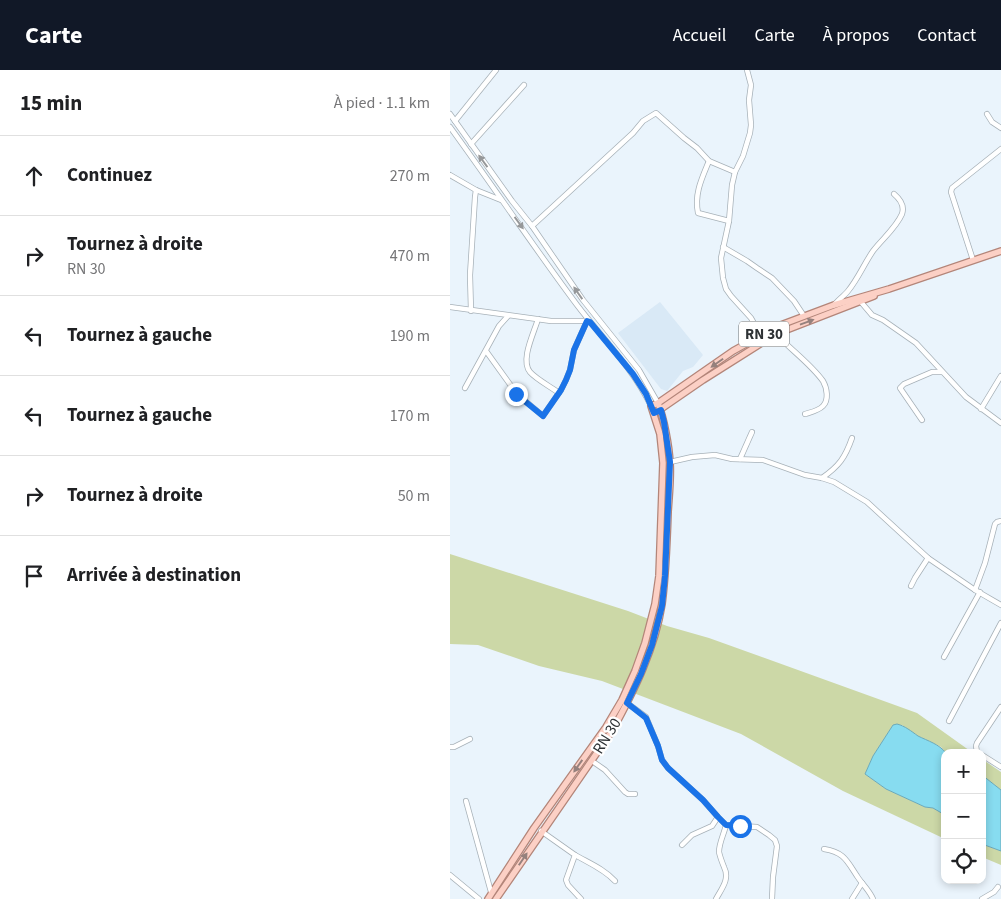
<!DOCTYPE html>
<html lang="fr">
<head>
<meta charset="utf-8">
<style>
	:root { --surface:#fff; --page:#f6f6f6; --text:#202124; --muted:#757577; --line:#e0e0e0; --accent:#111827 }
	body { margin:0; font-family:"Source Sans 3",sans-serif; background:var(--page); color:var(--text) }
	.controls { position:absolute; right:15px; bottom:15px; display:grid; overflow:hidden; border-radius:10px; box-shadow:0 2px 8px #0003 }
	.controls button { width:45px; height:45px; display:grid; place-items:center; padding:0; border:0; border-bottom:1px solid var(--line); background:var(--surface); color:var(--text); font:25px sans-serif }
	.stop { position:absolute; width:15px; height:15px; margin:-11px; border:4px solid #1a73e8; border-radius:50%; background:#fff }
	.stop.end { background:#1a73e8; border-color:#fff; box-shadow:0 1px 5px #0008 }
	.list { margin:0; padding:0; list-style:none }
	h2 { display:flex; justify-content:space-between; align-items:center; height:65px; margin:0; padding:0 20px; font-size:21px }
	h2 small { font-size:16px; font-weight:400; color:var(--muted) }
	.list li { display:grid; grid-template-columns:32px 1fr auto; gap:15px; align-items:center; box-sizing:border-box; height:80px; padding:0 20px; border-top:1px solid var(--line) }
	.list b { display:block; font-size:19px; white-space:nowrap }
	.list p { margin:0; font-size:16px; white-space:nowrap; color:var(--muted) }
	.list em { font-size:16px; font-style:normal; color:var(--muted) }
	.icon { flex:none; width:28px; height:28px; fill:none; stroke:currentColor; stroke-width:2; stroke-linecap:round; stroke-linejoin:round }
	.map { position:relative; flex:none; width:551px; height:829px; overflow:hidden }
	header { display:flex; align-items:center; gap:30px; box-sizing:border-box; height:70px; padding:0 25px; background:var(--accent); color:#fff }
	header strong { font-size:24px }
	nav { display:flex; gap:28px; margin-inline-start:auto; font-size:18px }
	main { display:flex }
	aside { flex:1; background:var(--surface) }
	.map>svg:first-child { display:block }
	.built { fill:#d9e9f6 }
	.green { fill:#ccd8a7 }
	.water { fill:#87dcf0; stroke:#6ca9b8 }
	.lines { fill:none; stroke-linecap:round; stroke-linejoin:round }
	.minor-casing { stroke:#a7b1b8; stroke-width:6 }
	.major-casing { stroke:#b38579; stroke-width:8 }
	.minor { stroke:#fff; stroke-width:4.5 }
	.major { stroke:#fcd0c5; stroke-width:5.5 }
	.oneway { fill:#96989a }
	.oneway2 { fill:#95817d }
	.route { stroke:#1a73e8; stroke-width:6 }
	.labels { text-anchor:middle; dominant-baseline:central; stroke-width:4.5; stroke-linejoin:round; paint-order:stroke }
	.shield { fill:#fff; stroke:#6d7072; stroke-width:1 }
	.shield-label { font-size:15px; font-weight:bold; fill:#2e3235 }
	.street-label { font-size:16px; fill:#2e3235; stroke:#fff }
</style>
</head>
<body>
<header>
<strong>Carte</strong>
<nav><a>Accueil</a><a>Carte</a><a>À propos</a><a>Contact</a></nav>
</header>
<main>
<aside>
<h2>15 min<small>À pied · 1.1 km</small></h2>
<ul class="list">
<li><svg class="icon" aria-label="ahead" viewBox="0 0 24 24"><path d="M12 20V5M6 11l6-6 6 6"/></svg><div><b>Continuez</b></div><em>270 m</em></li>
<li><svg class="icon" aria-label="right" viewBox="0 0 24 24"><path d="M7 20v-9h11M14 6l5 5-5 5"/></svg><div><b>Tournez à droite</b><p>RN 30</p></div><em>470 m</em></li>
<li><svg class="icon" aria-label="left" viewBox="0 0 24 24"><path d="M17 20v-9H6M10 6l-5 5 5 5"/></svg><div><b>Tournez à gauche</b></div><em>190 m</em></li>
<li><svg class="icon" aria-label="left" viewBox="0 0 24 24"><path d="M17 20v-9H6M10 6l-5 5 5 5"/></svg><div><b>Tournez à gauche</b></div><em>170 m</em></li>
<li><svg class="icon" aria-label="right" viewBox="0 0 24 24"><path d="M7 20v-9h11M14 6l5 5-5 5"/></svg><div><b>Tournez à droite</b></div><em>50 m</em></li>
<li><svg class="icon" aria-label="arrive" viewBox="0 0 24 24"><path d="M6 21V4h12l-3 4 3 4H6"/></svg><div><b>Arrivée à destination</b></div></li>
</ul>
</aside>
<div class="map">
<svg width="551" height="829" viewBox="0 0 551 829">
	<rect width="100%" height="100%" fill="#eaf4fc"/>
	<!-- built -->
	<polygon class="built" points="210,232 253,285 243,297 233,301 217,321 211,319 168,263"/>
	<!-- green -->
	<g class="green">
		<polygon points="0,484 178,541 217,556 259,568 467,643 523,683 496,683 491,677 466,665 452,655 443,655 423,686 415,704 436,719 475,737 483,738 495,745 495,769 393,721 291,664 152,611 89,596 28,575 0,574"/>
		<polygon points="532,689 551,702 551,720 532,705"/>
		<polygon points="532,774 551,781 551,795 532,787"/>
	</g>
	<!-- water -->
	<g class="water">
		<path d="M447 654C455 656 461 661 468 666 478 671 489 674 496 683H495V745L483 738 475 737 436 719 415 704 423 686 443 655Z"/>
		<polygon points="532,705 551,720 551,781 532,774"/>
	</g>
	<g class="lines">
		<!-- minor casing -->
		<g class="minor-casing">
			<g id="minor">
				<polyline points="297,0 301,15 299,30 301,55 300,63 293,86 285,102 282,115 279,151 271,188 273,208 276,219 281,226 301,248 311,266"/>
				<polyline points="0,44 62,131 82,156 133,230 189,300 208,333"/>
				<polyline points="537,44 542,52 551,58"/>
				<polyline points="5,51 46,0"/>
				<path d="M0 57C43 116 83 176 127 235 152 268 183 298 201 336"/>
				<polyline points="21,74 74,15"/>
				<path d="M259 91C252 108 244 124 248 143L279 151"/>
				<polyline points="0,105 26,120 51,130"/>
				<polyline points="82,156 183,63 193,51 206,43 234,68 247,78 259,91 285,102"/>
				<polyline points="273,177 297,191 307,198 322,208 344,231 354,246"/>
				<polyline points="523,190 501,122 502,118 551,79"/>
				<polyline points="411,232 422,245 433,250 466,273 516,327 551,353"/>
				<path d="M384 235C388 230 394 226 398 221 408 209 414 194 423 181 432 169 446 158 452 144 455 135 450 129 444 124"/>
				<polyline points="0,237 101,251 138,251"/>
				<polyline points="21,241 20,205 25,127 26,120"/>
				<path d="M88 249C84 263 70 290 80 302 86 309 101 317 109 323"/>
				<path d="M326 264C340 279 361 294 373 311 377 318 379 330 373 336 368 341 361 342 355 344"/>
				<polyline points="36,281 67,324 93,346 111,320 116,310 120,300 124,280 137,251"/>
				<polyline points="15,318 49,256 58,246"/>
				<polyline points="531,339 551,306"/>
				<polyline points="472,350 450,318 454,314 482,302 492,302"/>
				<polyline points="290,389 302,362"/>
				<polyline points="220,392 242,387 265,385 282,389 313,390 355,405 372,408 384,412 417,432 478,488 525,520 551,535"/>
				<path d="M372 408C389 396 395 388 402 368"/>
				<polyline points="461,516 465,508 478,488"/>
				<polyline points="525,520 535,493 545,454 547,452 551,451"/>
				<polyline points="494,587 530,522"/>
				<polyline points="177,633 196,647 208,676 212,690 218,698 253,730 268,747 276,755 307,757 319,765 325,770 327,776 323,807 322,829"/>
				<polyline points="499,651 551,553"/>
				<polyline points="0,677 4,677 20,669"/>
				<polyline points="529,683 527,682 526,676 527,673 551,637"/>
				<polyline points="532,685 551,697"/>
				<polyline points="142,691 155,700 175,722 178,724 185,724"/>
				<polyline points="16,731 41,822"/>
				<polyline points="91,761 125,785 116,810 118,815 131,829"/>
				<polyline points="232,775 242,765 262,756 268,747"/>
				<path d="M374 779C394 782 397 791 407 806 412 814 419 820 423 829"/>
				<path d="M125 785C139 793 154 799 165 811"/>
				<polyline points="0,805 29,829"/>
				<path d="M266 829C272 818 280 809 274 797 272 792 270 787 269 782 269 773 274 764 276 755"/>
				<polyline points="402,829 412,813"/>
				<polyline points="532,829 544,822 548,817"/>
			</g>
		</g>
		<!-- major casing -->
		<g class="major-casing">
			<g id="major">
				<polyline points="208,341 253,310 326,264 424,226"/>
				<polyline points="38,829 84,758 156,657 172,630 185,601 195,573 205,534 209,506 213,393 210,364 201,336 208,333 283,281 328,256 384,235 439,219 551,181"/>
				<path d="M46 829 162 661C184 621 205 579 212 534 216 503 217 473 218 442 219 426 221 409 220 393 219 375 214 349 208 333"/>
			</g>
		</g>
		<!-- minor -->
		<use href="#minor" class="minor"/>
		<!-- major -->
		<use href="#major" class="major"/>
	</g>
	<!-- one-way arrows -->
	<defs><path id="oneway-solid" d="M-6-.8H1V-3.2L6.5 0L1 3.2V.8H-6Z" transform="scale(1.25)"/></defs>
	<g class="oneway">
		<use href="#oneway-solid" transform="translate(33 91) rotate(-126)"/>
		<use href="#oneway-solid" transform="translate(69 153) rotate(54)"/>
		<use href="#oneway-solid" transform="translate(128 223) rotate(-125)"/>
	</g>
	<g class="oneway2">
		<use href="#oneway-solid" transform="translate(357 252) rotate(-20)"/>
		<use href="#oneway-solid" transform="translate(267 293) rotate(145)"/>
		<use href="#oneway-solid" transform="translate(128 696) rotate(125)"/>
		<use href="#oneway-solid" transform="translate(73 789) rotate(-56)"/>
	</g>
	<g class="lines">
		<!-- route -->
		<polyline class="route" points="66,324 93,346 111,320 116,310 120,300 124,280 137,251 140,252 183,304 196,324 204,343 211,340 214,352 220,392 215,506 212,536 202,575 191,604 177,633 196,648 208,676 212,690 218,698 253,730 268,747 276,755 290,756"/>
	</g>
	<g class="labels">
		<!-- shield labels -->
		<rect class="shield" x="289" y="251.5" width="50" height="25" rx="4"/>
		<g class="shield-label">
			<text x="314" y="264">RN 30</text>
		</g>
		<!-- street labels -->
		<g class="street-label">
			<text transform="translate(157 666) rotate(-58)">RN 30</text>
		</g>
	</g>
</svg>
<div class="controls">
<button>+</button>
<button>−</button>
<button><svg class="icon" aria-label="locate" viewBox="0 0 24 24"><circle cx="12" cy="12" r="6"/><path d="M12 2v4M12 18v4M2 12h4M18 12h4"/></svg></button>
</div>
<div class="stop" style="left:290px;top:756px"></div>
<div class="stop end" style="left:66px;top:324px"></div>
</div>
</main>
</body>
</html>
